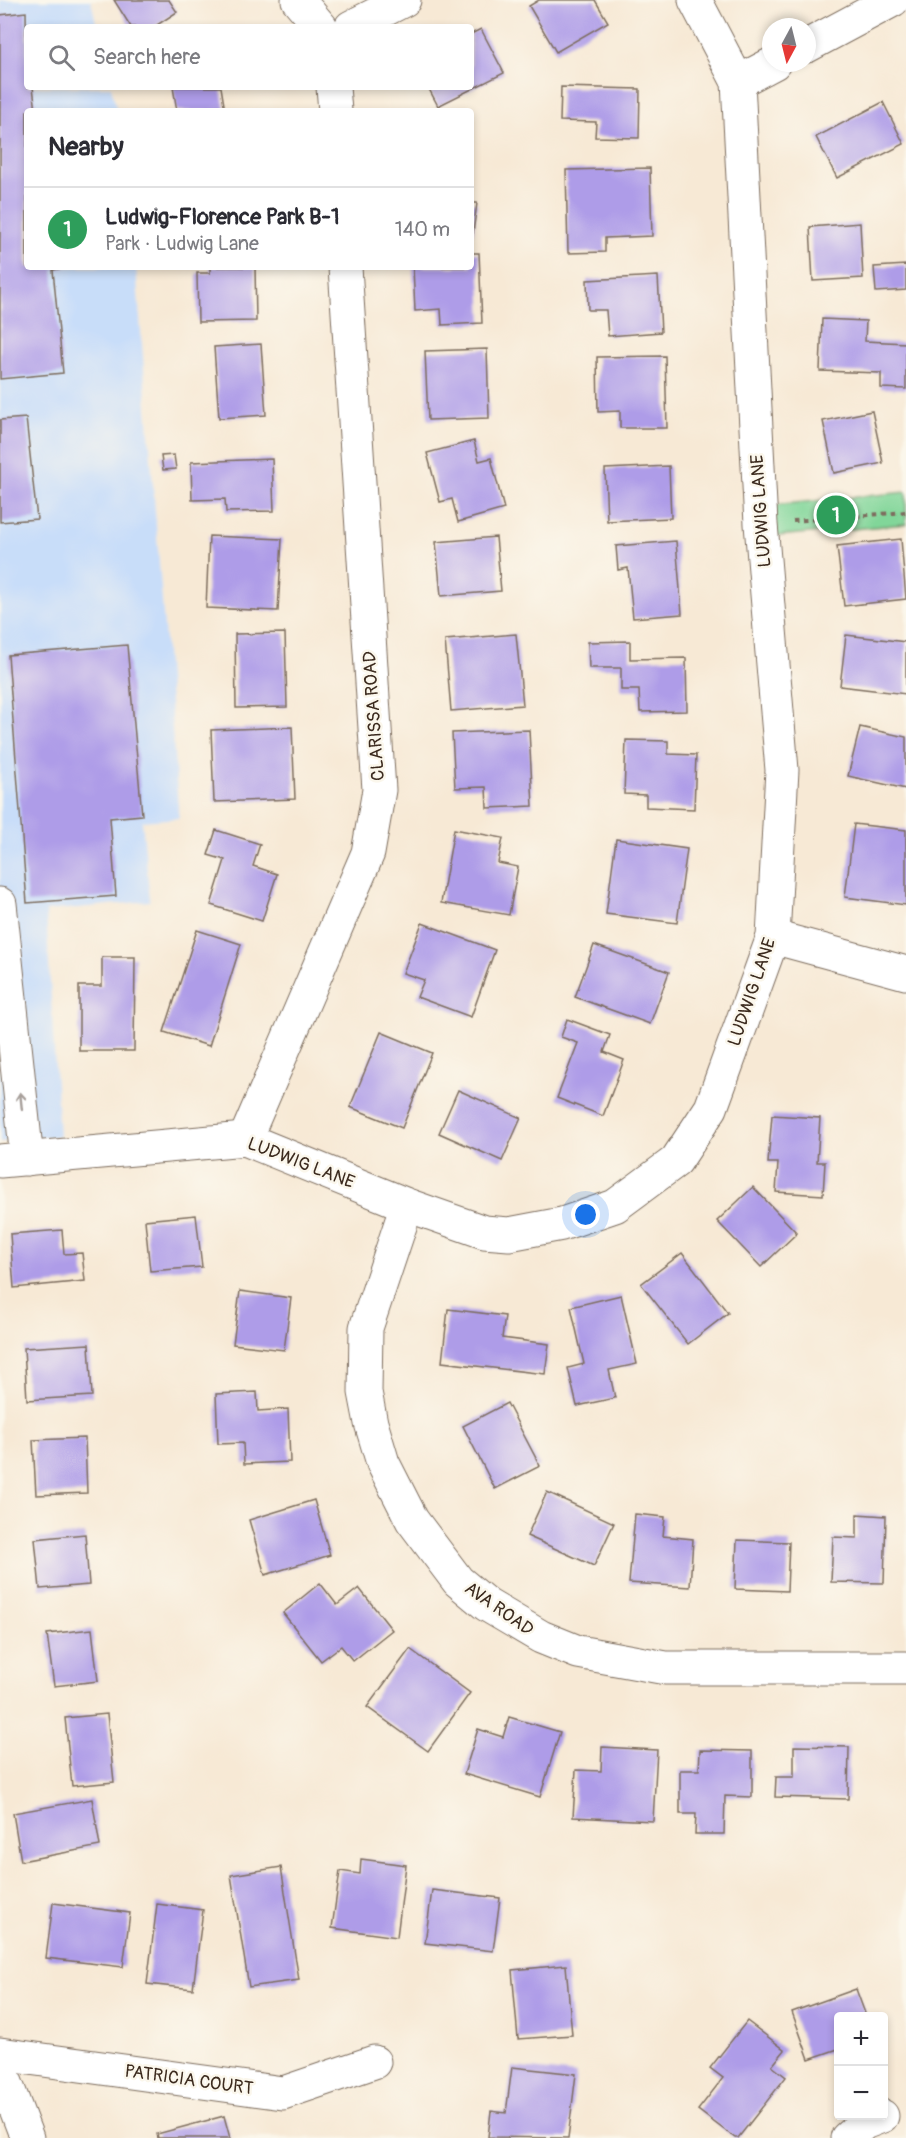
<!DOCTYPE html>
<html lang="en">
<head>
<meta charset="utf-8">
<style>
	:root { --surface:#fff; --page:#f2f2f3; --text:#2b2b33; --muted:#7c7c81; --line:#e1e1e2; --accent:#ea580c }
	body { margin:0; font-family:Pangolin,sans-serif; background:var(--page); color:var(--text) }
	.controls { position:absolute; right:18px; bottom:18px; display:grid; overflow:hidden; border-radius:6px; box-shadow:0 3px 9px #0003 }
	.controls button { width:54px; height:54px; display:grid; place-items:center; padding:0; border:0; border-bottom:2px solid var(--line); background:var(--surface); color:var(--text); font:30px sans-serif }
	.compass { position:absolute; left:762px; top:18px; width:54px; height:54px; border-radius:50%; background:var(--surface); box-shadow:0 3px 9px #0003; rotate:187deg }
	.you { position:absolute; left:586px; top:1215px; width:21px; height:21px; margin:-15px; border:4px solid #fff; border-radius:50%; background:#1a73e8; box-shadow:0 0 0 9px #1a73e833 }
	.badge { display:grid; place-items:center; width:39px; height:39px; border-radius:50%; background:var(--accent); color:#fff; font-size:20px; font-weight:700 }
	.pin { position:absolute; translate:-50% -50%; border:3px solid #fff; box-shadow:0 2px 6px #0006 }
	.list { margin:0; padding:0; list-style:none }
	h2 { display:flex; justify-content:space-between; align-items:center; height:78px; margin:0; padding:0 24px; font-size:26px }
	h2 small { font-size:20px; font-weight:400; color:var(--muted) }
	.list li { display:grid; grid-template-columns:39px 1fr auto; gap:18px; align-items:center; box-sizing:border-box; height:84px; padding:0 24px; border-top:2px solid var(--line) }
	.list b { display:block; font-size:22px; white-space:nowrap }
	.list p { margin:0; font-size:20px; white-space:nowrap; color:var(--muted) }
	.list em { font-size:20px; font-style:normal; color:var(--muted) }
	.icon { flex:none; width:33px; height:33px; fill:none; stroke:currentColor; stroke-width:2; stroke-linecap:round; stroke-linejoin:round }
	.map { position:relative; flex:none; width:906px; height:2138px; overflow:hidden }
	.search { position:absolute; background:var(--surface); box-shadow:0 3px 9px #0003; left:24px; top:24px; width:450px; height:66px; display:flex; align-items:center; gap:15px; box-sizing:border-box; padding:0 21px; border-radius:6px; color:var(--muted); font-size:22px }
	.panel { position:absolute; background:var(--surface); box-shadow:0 3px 9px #0003; left:24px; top:108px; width:450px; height:162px; border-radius:6px }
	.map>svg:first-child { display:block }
	.built { fill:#c8ddf9 }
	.green { fill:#81d699; stroke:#5e805c; stroke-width:1.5 }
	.building { fill:#ae9ce8 }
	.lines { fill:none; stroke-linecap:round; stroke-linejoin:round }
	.minor-casing { stroke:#7d6d5e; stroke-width:35 }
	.major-casing { stroke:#7d6d5e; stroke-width:35 }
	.path { stroke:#7d6d5e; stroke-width:4; stroke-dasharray:4.5 4.5; stroke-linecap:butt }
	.minor { stroke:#fff; stroke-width:33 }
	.major { stroke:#fff; stroke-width:33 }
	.oneway { stroke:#a79f9a }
	.labels { text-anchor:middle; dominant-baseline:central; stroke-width:5; stroke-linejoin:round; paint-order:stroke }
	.street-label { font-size:18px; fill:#3b2a1e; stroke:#fbf7ec }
</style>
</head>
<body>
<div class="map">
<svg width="906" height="2138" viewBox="0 0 906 2138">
	<rect width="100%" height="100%" fill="#fbf7ec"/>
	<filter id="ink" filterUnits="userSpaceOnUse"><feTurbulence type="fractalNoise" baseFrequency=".0167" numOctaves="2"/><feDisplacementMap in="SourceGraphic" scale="12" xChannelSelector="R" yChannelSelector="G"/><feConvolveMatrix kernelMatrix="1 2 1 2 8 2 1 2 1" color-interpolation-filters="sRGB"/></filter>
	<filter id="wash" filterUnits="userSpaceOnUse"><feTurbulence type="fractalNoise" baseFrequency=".008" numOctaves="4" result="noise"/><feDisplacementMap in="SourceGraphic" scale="24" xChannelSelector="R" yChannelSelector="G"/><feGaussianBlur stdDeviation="1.35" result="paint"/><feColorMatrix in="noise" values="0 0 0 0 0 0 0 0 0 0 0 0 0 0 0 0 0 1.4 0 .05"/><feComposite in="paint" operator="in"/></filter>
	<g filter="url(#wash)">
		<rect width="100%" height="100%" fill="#f7e9d5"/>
		<!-- built -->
		<polygon class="built" points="0,0 91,0 97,27 27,27 27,87 111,87 117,111 27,111 27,267 136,267 179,818 142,821 150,901 46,911 59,1136 0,1142"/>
		<!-- green -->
		<polygon class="green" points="906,492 906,524 767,537 765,506"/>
		<g id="blocks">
			<!-- building -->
			<g class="building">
				<polygon points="114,0 169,0 177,12 154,27 131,27"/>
				<polygon points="539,0 595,0 608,22 556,52 529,6"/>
				<polygon points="26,12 27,87 33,87 36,111 27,111 27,267 68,267 53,270 63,373 0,379 0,15"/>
				<polygon points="481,29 504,73 438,106 428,87 471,87 471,34"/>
				<polygon points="173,87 221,87 225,111 177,111"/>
				<polygon points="561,87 640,89 639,138 595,137 596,122 560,121"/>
				<polygon points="883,102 904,144 837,178 816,137"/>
				<polygon points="650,168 652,236 605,238 605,252 568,253 566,170"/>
				<polygon points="471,203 477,203 473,233 471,232"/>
				<polygon points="860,223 863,278 813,281 810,227"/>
				<polygon points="471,253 479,253 482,323 442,325 441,309 415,311 413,267 471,267"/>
				<polygon points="906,265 906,290 876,292 874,267"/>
				<polygon points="210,267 255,267 256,321 198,322 197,273 210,273"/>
				<polygon points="658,276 661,332 608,336 606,310 588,310 587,280"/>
				<polygon points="822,319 866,321 865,341 906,343 906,389 881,388 881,373 820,371"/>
				<polygon points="261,344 266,415 219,418 214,347"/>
				<polygon points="487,349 489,418 428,420 425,351"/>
				<polygon points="665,356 667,428 620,428 620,411 598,412 597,357"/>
				<polygon points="872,411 883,463 834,473 823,421"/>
				<polygon points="26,418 37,519 0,522 0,420"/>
				<polygon points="474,441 479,461 491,458 504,509 458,522 452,499 440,502 427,453"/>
				<polygon points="174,455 176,469 163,470 161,456"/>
				<polygon points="272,459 274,511 226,512 225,499 192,500 191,462"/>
				<polygon points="669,466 671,518 607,521 605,469"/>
				<polygon points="209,536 282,539 278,611 206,608"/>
				<polygon points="496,537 501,591 441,596 436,542"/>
				<polygon points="901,539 906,599 844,606 837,546"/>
				<polygon points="676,541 682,614 633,618 628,568 618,570 616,546"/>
				<polygon points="285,633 287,707 236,708 235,634"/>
				<polygon points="516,634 523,705 451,711 445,640"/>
				<polygon points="846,635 906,642 906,694 840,686"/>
				<polygon points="630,641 630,659 686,658 687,711 640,712 639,690 621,690 621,668 589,668 588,642"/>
				<polygon points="127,645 142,815 110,818 116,896 27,903 8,655"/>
				<polygon points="292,727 295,799 214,802 211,730"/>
				<polygon points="860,727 906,737 906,789 848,776"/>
				<polygon points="529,730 533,806 487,808 486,787 455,788 452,733"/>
				<polygon points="626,740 668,741 668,754 696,755 694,809 646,807 646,795 624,794"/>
				<polygon points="854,824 906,830 906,905 845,897"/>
				<polygon points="454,829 503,838 498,863 518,867 509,915 441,903"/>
				<polygon points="216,830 260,844 253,866 277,874 262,921 211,905 225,860 208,855"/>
				<polygon points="616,839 687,849 677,923 606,914"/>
				<polygon points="422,923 495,950 471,1017 417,997 424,980 403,973"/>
				<polygon points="197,930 241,944 209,1046 164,1032"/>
				<polygon points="594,945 669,972 650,1024 575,997"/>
				<polygon points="102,957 135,957 134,1051 79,1051 79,986 102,986"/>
				<polygon points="567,1019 610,1035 604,1052 624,1060 603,1116 557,1098 578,1043 561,1037"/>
				<polygon points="381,1032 432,1053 402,1128 350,1107"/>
				<polygon points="458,1090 521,1118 502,1161 439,1133"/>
				<polygon points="772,1115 820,1118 817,1162 825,1162 823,1195 776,1192 778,1163 768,1163"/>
				<polygon points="753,1187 797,1233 761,1267 717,1221"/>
				<polygon points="196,1215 202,1267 150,1271 145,1220"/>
				<polygon points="62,1230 64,1254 82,1253 85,1281 14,1288 10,1234"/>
				<polygon points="682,1253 728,1313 688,1344 641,1284"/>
				<polygon points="240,1291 291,1298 284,1350 233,1344"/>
				<polygon points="621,1295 637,1364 609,1370 615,1398 577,1406 568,1368 584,1364 571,1307"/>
				<polygon points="448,1309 505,1316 502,1338 549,1344 545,1374 442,1362"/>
				<polygon points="89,1344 92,1396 27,1400 24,1348"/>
				<polygon points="257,1392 258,1411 288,1409 290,1462 244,1464 243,1443 218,1444 216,1394"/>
				<polygon points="507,1403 540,1466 495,1489 463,1426"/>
				<polygon points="85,1438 87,1493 36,1495 33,1440"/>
				<polygon points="547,1492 614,1523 594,1566 527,1536"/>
				<polygon points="314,1500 330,1555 265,1575 249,1520"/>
				<polygon points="635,1514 665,1517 663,1536 693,1539 690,1587 629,1583"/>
				<polygon points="857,1514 886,1516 884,1583 831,1582 833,1537 857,1538"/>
				<polygon points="85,1534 89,1585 40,1589 35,1539"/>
				<polygon points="737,1540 789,1542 787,1591 735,1589"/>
				<polygon points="320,1583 337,1605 359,1588 392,1630 353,1661 341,1646 321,1661 283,1613"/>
				<polygon points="92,1629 98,1681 54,1686 47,1634"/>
				<polygon points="410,1649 470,1693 428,1751 367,1707"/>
				<polygon points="107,1714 114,1782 72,1786 65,1718"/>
				<polygon points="509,1717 560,1732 540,1797 464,1774 478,1729 503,1737"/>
				<polygon points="794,1746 849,1747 848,1799 775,1797 776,1777 794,1777"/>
				<polygon points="602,1747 657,1750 653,1821 573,1817 576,1770 601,1771"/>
				<polygon points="700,1750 752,1751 752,1797 725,1796 724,1834 695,1834 696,1814 680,1814 680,1770 699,1770"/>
				<polygon points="92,1799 100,1846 21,1861 13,1813"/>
				<polygon points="361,1859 406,1865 397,1937 332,1928 340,1871 360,1874"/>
				<polygon points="281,1867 299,1980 249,1987 231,1875"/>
				<polygon points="432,1890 500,1898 493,1951 425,1943"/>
				<polygon points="53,1903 130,1913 123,1967 46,1958"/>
				<polygon points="157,1904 203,1910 193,1989 147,1984"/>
				<polygon points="566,1965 572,2035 518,2039 512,1970"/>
				<polygon points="856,1989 866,2016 838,2016 838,2049 809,2059 792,2012"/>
				<polygon points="747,2021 785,2050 772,2066 786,2077 738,2138 735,2138 698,2110 723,2078 710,2068"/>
				<polygon points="512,2067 576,2074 568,2138 488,2137 491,2111 506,2113"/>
				<polygon points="224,2116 230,2138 158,2138 157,2134"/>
			</g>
		</g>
	</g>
	<g filter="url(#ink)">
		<use href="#blocks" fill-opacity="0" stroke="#7d6d5e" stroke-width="1.5"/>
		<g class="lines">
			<!-- minor casing -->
			<g class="minor-casing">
				<g id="minor">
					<polyline points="298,0 321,27"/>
					<polyline points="351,27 404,0"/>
					<polyline points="807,46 893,0"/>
					<polyline points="738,82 774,63"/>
					<polyline points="333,87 335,111"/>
					<polyline points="0,904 27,1159"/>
					<polyline points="773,937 906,973"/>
					<polyline points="245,1139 368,853 379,790 345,267"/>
					<polyline points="0,1161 245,1139 407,1205 484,1232 509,1234 562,1224 615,1206 676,1161 711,1108 773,937 782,770 761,524 738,82 695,0"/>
					<polyline points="407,1205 366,1328 365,1392 371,1423 383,1463 412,1520 458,1581 487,1605 541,1637 578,1652 666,1668 906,1668"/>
					<polyline points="0,2054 283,2093 374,2062"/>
					<polyline points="847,2138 864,2123 882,2116"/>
				</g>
			</g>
			<!-- major casing -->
			<g class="major-casing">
				<polyline id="major" points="0,2067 27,2138"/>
			</g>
			<!-- path -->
			<polyline class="path" points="793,521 906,512"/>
			<!-- minor -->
			<use href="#minor" class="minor"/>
			<!-- major -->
			<use href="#major" class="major"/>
		</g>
		<!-- one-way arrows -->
		<defs><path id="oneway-shaft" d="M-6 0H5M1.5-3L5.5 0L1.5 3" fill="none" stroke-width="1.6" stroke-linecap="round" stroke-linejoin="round" transform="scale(1.5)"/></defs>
		<use class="oneway" href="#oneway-shaft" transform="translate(21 1101) rotate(-96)"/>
	</g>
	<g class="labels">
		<!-- street labels -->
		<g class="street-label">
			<text transform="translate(761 511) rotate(-94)">LUDWIG LANE</text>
			<text transform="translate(374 716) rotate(-94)">CLARISSA ROAD</text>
			<text transform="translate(752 992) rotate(-71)">LUDWIG LANE</text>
			<text transform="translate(301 1163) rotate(21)">LUDWIG LANE</text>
			<text transform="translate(499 1609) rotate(35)">AVA ROAD</text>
			<text transform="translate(189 2080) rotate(8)">PATRICIA COURT</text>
		</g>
	</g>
</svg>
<div class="controls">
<button>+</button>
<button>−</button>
</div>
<svg class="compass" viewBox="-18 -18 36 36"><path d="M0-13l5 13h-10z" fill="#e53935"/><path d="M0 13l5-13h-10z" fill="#7c7c81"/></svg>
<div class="you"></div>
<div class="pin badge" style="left:836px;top:515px;background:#2e9e5b">1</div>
<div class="search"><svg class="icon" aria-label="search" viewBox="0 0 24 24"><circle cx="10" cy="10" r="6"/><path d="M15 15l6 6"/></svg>Search here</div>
<section class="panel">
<h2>Nearby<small></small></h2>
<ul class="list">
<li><span class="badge" style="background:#2e9e5b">1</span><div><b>Ludwig-Florence Park B-1</b><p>Park · Ludwig Lane</p></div><em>140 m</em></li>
</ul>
</section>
</div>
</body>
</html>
